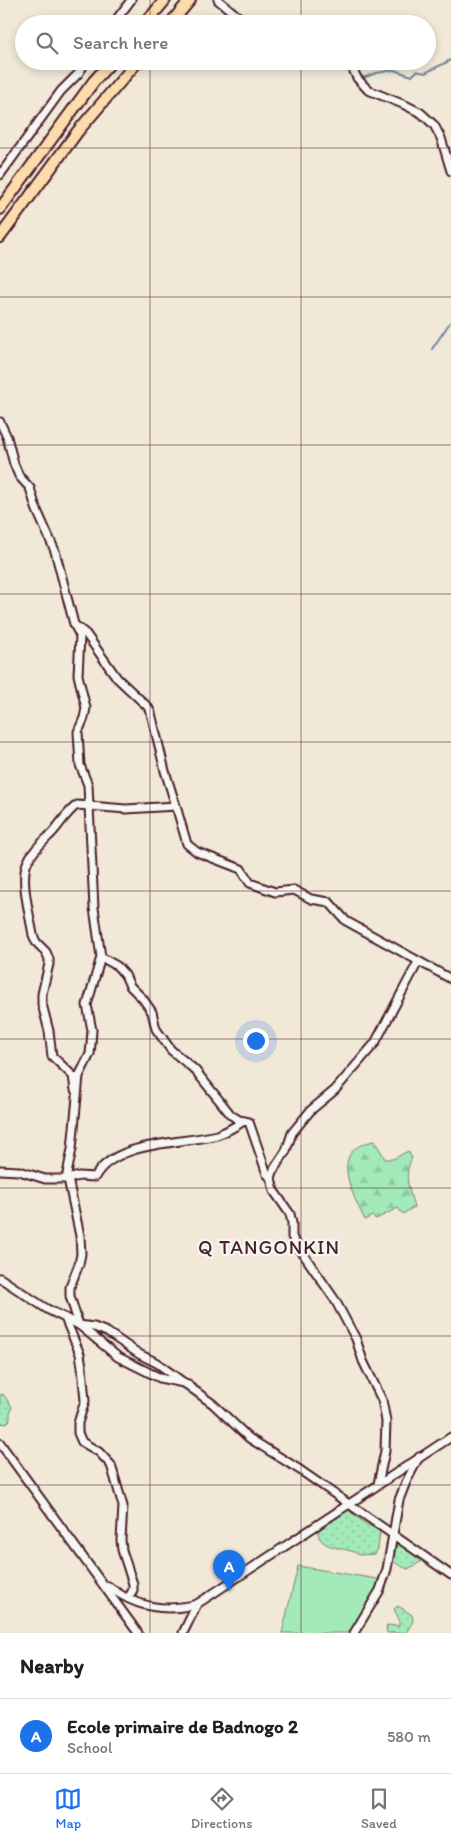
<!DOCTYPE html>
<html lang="en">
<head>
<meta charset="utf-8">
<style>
	:root { --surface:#fff; --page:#f2f2f2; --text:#202124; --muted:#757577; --line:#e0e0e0; --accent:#1a73e8 }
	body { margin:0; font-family:Itim,sans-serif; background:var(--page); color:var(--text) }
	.you { position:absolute; left:255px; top:1040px; width:18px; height:18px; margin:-12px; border:4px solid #fff; border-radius:50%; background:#1a73e8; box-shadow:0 0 0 8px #1a73e833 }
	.badge { display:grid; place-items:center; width:32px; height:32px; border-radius:50%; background:var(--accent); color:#fff; font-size:16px; font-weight:700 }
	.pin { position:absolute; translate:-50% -41px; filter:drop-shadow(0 1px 2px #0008) }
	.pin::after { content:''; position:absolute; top:26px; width:18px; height:15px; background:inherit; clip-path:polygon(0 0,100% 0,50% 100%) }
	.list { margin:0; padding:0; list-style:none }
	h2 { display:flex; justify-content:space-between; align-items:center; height:65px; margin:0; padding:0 20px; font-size:21px }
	h2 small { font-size:16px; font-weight:400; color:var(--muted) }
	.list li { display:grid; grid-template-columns:32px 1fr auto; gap:15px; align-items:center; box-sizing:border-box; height:75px; padding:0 20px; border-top:1px solid var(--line) }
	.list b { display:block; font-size:19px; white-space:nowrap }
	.list p { margin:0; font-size:16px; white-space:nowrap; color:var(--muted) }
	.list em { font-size:16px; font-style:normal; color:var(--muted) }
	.icon { flex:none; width:28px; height:28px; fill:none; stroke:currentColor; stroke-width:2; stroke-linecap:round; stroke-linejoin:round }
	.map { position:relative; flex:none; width:451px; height:1633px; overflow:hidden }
	.search { position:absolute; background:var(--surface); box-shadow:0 2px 8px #0003; left:15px; right:15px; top:15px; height:55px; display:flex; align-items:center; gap:12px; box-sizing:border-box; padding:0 18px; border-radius:28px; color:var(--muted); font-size:19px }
	.sheet { height:140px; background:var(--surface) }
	nav { display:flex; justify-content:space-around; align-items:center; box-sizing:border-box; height:70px; border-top:1px solid var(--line); background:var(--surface); font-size:14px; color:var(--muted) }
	nav a { display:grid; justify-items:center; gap:2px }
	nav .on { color:var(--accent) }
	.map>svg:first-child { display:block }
	.grass { fill:url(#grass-dots); stroke:#768471 }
	.forest { fill:url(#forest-firs); stroke:#768471 }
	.garden { fill:#a2eab7; stroke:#768471 }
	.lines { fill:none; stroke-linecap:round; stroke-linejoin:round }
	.stream { stroke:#7586a2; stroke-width:2 }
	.minor-casing { stroke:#4a1f2b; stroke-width:11 }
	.highway-casing { stroke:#4a1f2b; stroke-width:14 }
	.minor { stroke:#f6f6f2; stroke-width:7 }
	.highway { stroke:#fcdcac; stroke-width:10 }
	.grid { fill:none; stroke:#4a1f2b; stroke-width:1; stroke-opacity:0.55 }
	.labels { text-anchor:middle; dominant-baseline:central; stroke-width:4.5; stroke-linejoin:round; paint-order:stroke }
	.quarter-label { font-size:20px; letter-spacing:1px; fill:#4a1f2b; stroke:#f6f6f2 }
</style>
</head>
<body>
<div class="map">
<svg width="451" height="1633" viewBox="0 0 451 1633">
	<defs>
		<pattern id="grass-dots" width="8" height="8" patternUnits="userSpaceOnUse" patternTransform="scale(1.25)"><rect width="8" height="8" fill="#a2eab7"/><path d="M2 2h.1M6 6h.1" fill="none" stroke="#8dc89e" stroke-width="1.8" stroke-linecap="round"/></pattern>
		<pattern id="forest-firs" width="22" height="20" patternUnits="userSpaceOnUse" patternTransform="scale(1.25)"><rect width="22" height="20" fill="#a2eab7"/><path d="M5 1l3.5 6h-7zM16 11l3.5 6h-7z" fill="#8dc89e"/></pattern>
	</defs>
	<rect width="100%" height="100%" fill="#f1e8d7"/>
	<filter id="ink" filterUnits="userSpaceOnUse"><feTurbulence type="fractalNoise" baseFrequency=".02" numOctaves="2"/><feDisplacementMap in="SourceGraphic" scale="10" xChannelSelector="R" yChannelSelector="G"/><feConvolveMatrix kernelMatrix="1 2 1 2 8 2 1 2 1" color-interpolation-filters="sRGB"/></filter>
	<g filter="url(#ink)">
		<!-- grass -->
		<g class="grass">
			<polygon points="3,1394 12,1407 10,1413 10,1419 7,1424 0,1423 0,1395"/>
			<path d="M348 1510 366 1524 380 1531 378 1549 375 1554 359 1555C348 1546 319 1551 318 1532 326 1522 335 1514 348 1510Z"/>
			<path d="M394 1541H398L421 1558 422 1561 408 1569C389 1562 391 1559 394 1541Z"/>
			<polygon points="398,1606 412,1615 413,1621 406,1633 387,1633 386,1629 387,1625 399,1626 399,1619 394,1609"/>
		</g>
		<!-- forest -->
		<path class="forest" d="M375 1141 385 1159H393L408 1151 412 1158C403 1175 409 1188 414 1207L403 1214 398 1208 376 1219 372 1216 365 1220C352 1193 327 1148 375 1141Z"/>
		<!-- garden -->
		<polygon class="garden" points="298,1566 383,1580 354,1633 282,1633"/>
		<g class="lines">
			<!-- stream -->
			<g class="stream">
				<polyline points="363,78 376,73 394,70 412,76 417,71 425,73 451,60"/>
				<polyline points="432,349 451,321"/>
			</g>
			<!-- minor casing -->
			<g class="minor-casing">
				<g id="minor">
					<polyline points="218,0 240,18 253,24"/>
					<polyline points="113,24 131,0"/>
					<polyline points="349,61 357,78 368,90 405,105 421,113 434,125 441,138 451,171"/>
					<polyline points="0,175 61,91 79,73 86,61"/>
					<polyline points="0,422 7,437 14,464 19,476 30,488 36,508 55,551 74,624 80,636 78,675 86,708 84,718 78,732 80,765 88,785 94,908 101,957 87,1005 92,1030 91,1044 90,1054 79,1076 72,1149 67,1174 80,1236 81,1254 79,1264 70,1287 70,1296 79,1325 118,1357 160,1378 188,1384"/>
					<polyline points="76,626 86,634 117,678 148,707 151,713 165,771 176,806"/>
					<polyline points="101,957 117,966 125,975 130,986 143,999 152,1012 156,1029 171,1050 195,1070 231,1115 239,1120 249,1122 267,1174 271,1178"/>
					<path d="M75 1090 73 1076 52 1056 49 1031 42 1004V994L49 964V959L46 952 36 942 33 935C30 916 20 881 27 863 32 851 43 842 52 833 60 824 67 812 77 805L126 809 176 806 187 844 197 852 241 869 250 883 275 892 294 890 311 899 329 902 346 921 451 979"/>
					<path d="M0 1170 19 1171 45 1179H68L79 1176 95 1177C114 1141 182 1144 217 1135 226 1132 236 1126 244 1121"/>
					<polyline points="0,1278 47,1309 79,1325 94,1327 107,1332 139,1354 157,1363 213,1404 249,1438 300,1470 451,1575"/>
					<polyline points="65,1318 80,1354 82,1367 85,1401 78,1423 78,1433 82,1442 99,1452 111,1465 123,1506 121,1540 122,1550 133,1584 133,1590 128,1598"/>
					<polyline points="0,1443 138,1633"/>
					<polyline points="378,1484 385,1451 386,1421 382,1400 363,1361 356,1339 335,1300 295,1242 292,1237 292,1223 290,1214 274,1191 271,1178 274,1169 286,1151 292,1133 311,1110 335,1090 375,1043 418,962"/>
					<path d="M108 1586C135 1607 164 1613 197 1604L183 1633"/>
					<polyline points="197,1604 451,1437"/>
					<polyline points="354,1633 380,1590 387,1569 399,1500 406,1482 419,1457"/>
				</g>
			</g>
			<!-- highway casing -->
			<g class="highway-casing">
				<g id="highway">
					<polyline points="145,24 165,0"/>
					<polyline points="170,24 190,0"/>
					<polyline points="0,209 94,81 112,61"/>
					<polyline points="0,237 78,131 138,61"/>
				</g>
			</g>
			<!-- minor -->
			<use href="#minor" class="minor"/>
			<!-- highway -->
			<use href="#highway" class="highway"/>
		</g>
	</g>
	<!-- grid -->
	<path class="grid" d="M150 0V24M301 0V24M150 61V1633M301 61V1633M0 148H451M0 297H451M0 445H451M0 594H451M0 742H451M0 891H451M0 1039H451M0 1188H451M0 1336H451M0 1485H451"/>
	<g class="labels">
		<!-- quarter labels -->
		<g class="quarter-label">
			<text x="269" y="1247">Q TANGONKIN</text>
		</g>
	</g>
</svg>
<div class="you"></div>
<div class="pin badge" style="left:229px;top:1591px">A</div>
<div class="search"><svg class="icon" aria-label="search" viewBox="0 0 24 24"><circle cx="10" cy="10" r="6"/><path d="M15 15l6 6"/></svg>Search here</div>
</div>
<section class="sheet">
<h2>Nearby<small></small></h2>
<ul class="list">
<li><span class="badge">A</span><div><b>Ecole primaire de Badnogo 2</b><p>School</p></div><em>580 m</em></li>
</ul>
</section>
<nav>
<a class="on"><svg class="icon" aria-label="map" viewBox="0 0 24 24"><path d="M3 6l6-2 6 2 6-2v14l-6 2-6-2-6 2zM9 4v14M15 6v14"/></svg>Map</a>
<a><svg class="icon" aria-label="directions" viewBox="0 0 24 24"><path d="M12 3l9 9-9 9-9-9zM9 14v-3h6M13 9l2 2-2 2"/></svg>Directions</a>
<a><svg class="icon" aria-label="saved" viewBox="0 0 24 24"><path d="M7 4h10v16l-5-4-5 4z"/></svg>Saved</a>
</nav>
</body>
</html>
